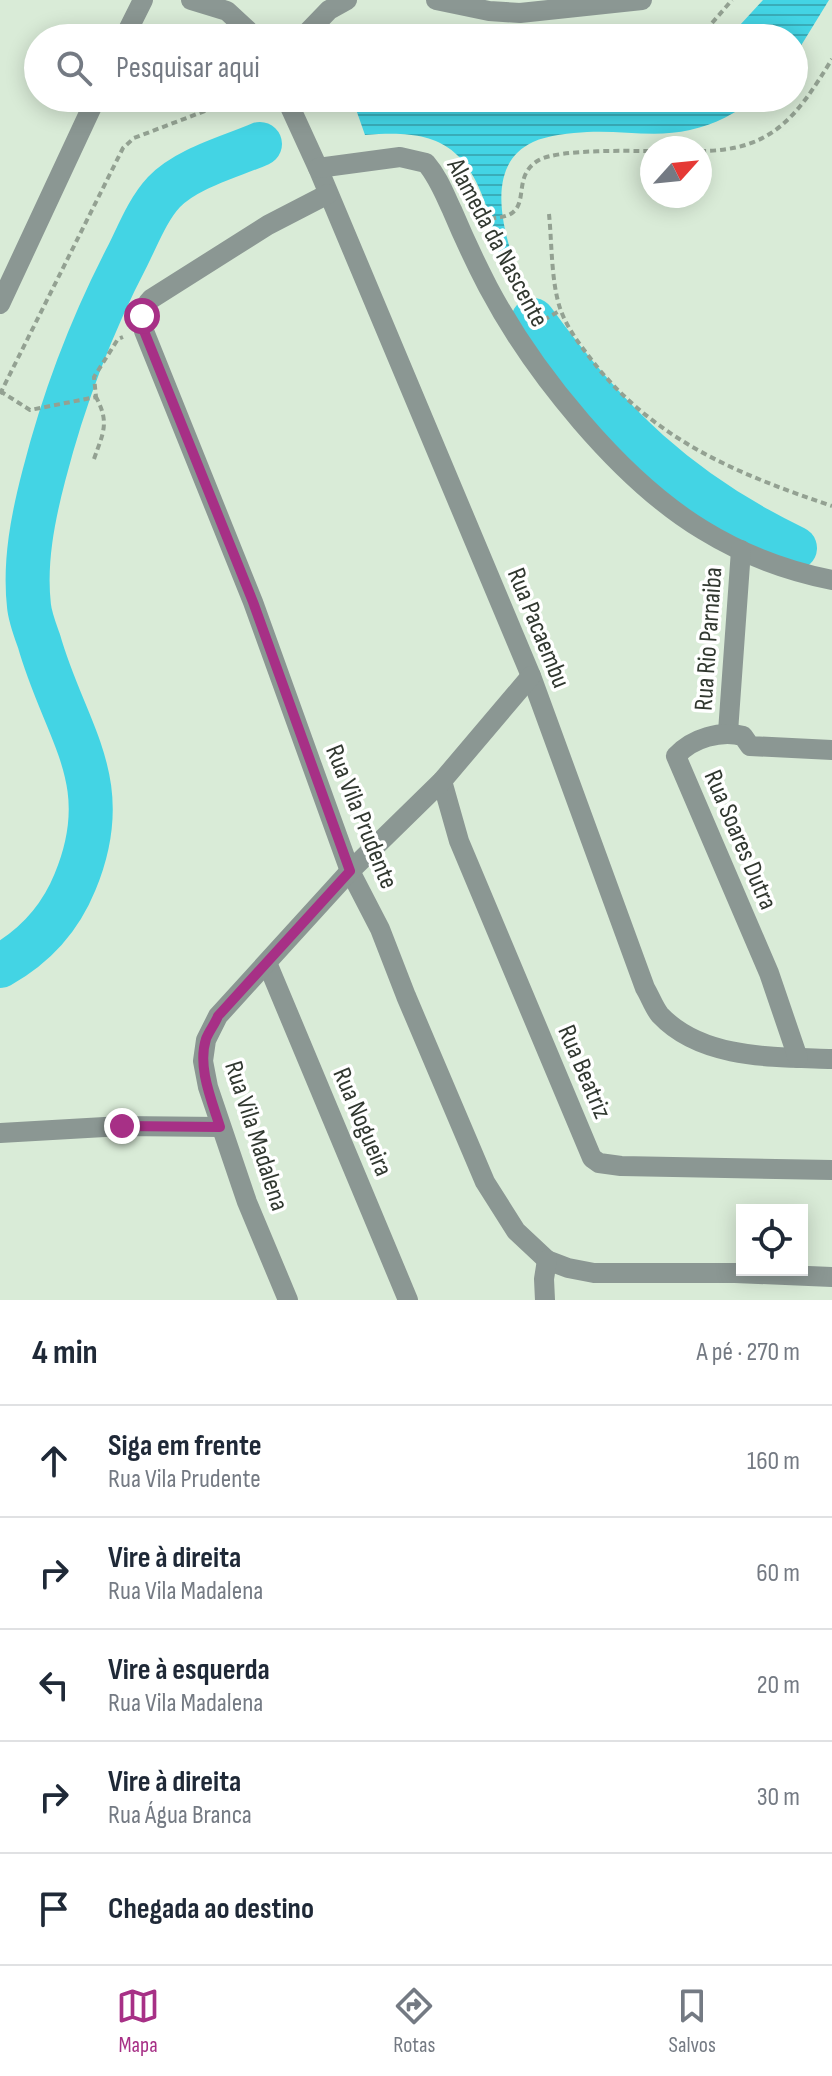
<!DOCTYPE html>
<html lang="pt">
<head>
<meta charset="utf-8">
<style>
	:root { --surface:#fff; --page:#f6f6f7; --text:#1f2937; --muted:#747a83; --line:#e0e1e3; --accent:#a73086 }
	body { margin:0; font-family:"Sofia Sans Condensed",sans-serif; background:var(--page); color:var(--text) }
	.controls { position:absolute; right:24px; bottom:24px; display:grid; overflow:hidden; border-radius:0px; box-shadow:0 4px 20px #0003 }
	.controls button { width:72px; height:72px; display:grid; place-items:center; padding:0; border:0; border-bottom:2px solid var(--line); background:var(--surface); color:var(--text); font:40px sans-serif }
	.compass { position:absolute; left:640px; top:136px; width:72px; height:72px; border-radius:50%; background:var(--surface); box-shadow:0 4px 20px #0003; rotate:63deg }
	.stop { position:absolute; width:24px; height:24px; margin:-18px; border:6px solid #a73086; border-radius:50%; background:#fff }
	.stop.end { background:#a73086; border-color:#fff; box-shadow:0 2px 8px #0008 }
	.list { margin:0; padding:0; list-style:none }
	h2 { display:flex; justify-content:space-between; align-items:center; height:104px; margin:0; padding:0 32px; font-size:34px }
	h2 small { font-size:26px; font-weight:400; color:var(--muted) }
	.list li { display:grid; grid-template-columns:52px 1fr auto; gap:24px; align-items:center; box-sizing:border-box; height:112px; padding:0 32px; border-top:2px solid var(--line) }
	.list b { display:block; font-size:30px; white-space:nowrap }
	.list p { margin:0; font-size:26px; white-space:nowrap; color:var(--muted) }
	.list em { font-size:26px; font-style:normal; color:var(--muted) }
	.icon { flex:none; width:44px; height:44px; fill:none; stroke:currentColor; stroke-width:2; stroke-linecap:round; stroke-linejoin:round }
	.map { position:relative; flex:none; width:832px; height:1300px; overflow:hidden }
	.search { position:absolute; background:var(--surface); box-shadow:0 4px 20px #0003; left:24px; right:24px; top:24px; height:88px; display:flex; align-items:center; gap:20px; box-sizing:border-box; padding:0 28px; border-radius:44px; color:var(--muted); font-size:30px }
	.sheet { height:664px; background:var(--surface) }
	nav { display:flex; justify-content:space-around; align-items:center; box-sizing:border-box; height:112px; border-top:2px solid var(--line); background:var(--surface); font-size:22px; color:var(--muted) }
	nav a { display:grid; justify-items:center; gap:4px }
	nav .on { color:var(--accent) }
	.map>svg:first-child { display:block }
	.water { fill:url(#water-rules) }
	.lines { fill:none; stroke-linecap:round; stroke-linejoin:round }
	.river { stroke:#43d4e4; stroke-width:44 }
	.path { stroke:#93a192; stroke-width:4; stroke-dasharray:6 4; stroke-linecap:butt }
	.minor { stroke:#8b9793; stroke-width:20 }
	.route { stroke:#a73086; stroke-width:10 }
	.labels { text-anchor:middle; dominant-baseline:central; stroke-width:7; stroke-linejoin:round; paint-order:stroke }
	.street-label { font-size:26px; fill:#313830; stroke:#fff }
</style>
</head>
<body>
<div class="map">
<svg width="832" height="1300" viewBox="0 0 832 1300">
	<defs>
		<pattern id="water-rules" width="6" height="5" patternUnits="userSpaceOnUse" patternTransform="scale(2)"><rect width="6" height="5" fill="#43d4e4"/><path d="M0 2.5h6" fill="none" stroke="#39adb9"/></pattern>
	</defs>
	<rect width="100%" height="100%" fill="#d9ebd7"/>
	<!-- water -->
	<g class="water">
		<polygon points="763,0 829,0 794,57 794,38 728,38"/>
		<path d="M352 98H755C735 114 716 124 690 130 656 138 622 130 587 132 571 133 548 135 533 142 470 171 517 274 538 318L528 322C517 300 506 277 499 253 494 239 492 225 488 211 466 142 433 129 365 135Z"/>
	</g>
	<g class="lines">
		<!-- river -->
		<g class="river">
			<path d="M533 320C607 422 680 493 795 548"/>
			<path d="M0 966C34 947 60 919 75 882 117 781 65 733 39 641 35 630 30 617 29 606 24 562 33 517 44 475 64 397 91 326 128 255 138 235 148 209 164 192 187 168 230 157 260 144"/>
		</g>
		<!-- path -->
		<g class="path">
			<polyline points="699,38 732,0"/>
			<path d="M700 151C773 151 797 116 832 59"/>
			<path d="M549 214C552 243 551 284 561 311 569 332 584 350 598 368 660 443 743 476 832 506"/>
			<path d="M480 218C544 222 504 180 539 160 560 149 626 151 652 151"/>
			<polyline points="535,325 561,310"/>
			<polyline points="0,391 30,410 96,397 94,377 118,339 123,337"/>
			<polyline points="0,394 123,148 134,138 239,98"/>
			<path d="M94 459C103 433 110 423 96 397"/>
		</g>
		<!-- minor -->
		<g class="minor">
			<polyline points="191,0 227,11 256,38"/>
			<polyline points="436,0 489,11 520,13 642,0"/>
			<polyline points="124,38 143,0"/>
			<polyline points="302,38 329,10 347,0"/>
			<path d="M286 98 318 168 531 676 645 988C650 996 654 1008 660 1015 702 1060 776 1057 832 1059"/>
			<path d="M318 168 400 157 426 163C438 177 444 193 452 210 463 236 475 262 488 287 533 372 620 480 703 530 742 554 787 571 832 580"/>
			<path d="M328 194 268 225 151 299C141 309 143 318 144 331L253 602 350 871 380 929 406 996 485 1182 516 1231 547 1260 568 1268 594 1273H735L832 1277"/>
			<polyline points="0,304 96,98"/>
			<polyline points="728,732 741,550"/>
			<polyline points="442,781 459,841 592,1158 599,1163 621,1166 832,1170"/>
			<polyline points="268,965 408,1300"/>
			<path d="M798 1058 769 973 676 756C692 738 721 730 743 736L750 746 832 750"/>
			<polyline points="0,1133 122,1126 220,1127"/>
			<polyline points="288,1300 247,1202 208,1087 203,1061 206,1040 218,1016 350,871 442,781 531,676"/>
			<polyline points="545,1300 544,1279 547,1260"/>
		</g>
	</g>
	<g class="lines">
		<!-- route -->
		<path class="route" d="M122 1126 220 1127C212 1101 197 1067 206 1039 209 1031 215 1024 218 1016L350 871 253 602 144 331 142 316"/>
	</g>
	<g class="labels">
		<!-- street labels -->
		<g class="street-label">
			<text transform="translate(497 243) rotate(62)">Alameda da Nascente</text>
			<text transform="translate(538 628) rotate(68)">Rua Pacaembu</text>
			<text transform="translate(709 639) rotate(-86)">Rua Rio Parnaiba</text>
			<text transform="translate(361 817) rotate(68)">Rua Vila Prudente</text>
			<text transform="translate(740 840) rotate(67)">Rua Soares Dutra</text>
			<text transform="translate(584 1072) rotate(67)">Rua Beatriz</text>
			<text transform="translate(362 1122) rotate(67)">Rua Nogueira</text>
			<text transform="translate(256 1136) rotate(72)">Rua Vila Madalena</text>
		</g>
	</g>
</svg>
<div class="controls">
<button><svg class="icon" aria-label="locate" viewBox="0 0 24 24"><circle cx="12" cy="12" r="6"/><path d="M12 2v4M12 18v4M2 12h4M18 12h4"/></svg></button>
</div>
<svg class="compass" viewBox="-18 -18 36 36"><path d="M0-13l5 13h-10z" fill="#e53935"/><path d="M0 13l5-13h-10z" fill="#747a83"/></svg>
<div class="stop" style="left:142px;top:316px"></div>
<div class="stop end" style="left:122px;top:1126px"></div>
<div class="search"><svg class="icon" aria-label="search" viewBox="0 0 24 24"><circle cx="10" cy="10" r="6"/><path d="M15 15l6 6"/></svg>Pesquisar aqui</div>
</div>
<section class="sheet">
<h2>4 min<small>A pé · 270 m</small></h2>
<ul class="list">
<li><svg class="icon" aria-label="ahead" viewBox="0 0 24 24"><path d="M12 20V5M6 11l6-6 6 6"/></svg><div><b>Siga em frente</b><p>Rua Vila Prudente</p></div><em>160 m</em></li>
<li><svg class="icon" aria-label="right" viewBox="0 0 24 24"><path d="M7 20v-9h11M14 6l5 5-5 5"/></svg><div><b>Vire à direita</b><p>Rua Vila Madalena</p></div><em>60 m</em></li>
<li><svg class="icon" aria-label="left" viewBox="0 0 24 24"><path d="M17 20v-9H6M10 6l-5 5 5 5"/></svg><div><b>Vire à esquerda</b><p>Rua Vila Madalena</p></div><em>20 m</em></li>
<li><svg class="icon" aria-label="right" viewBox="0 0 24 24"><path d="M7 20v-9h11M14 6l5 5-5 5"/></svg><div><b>Vire à direita</b><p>Rua Água Branca</p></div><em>30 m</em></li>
<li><svg class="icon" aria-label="arrive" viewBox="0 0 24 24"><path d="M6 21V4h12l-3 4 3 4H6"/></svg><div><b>Chegada ao destino</b></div></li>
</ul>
</section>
<nav>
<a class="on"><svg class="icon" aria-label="map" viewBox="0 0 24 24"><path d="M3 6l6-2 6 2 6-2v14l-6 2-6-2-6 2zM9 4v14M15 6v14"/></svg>Mapa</a>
<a><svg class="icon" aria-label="directions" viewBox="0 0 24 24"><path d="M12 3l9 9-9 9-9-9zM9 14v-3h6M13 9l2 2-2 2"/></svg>Rotas</a>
<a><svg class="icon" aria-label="saved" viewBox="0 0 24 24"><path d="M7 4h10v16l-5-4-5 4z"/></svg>Salvos</a>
</nav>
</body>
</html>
